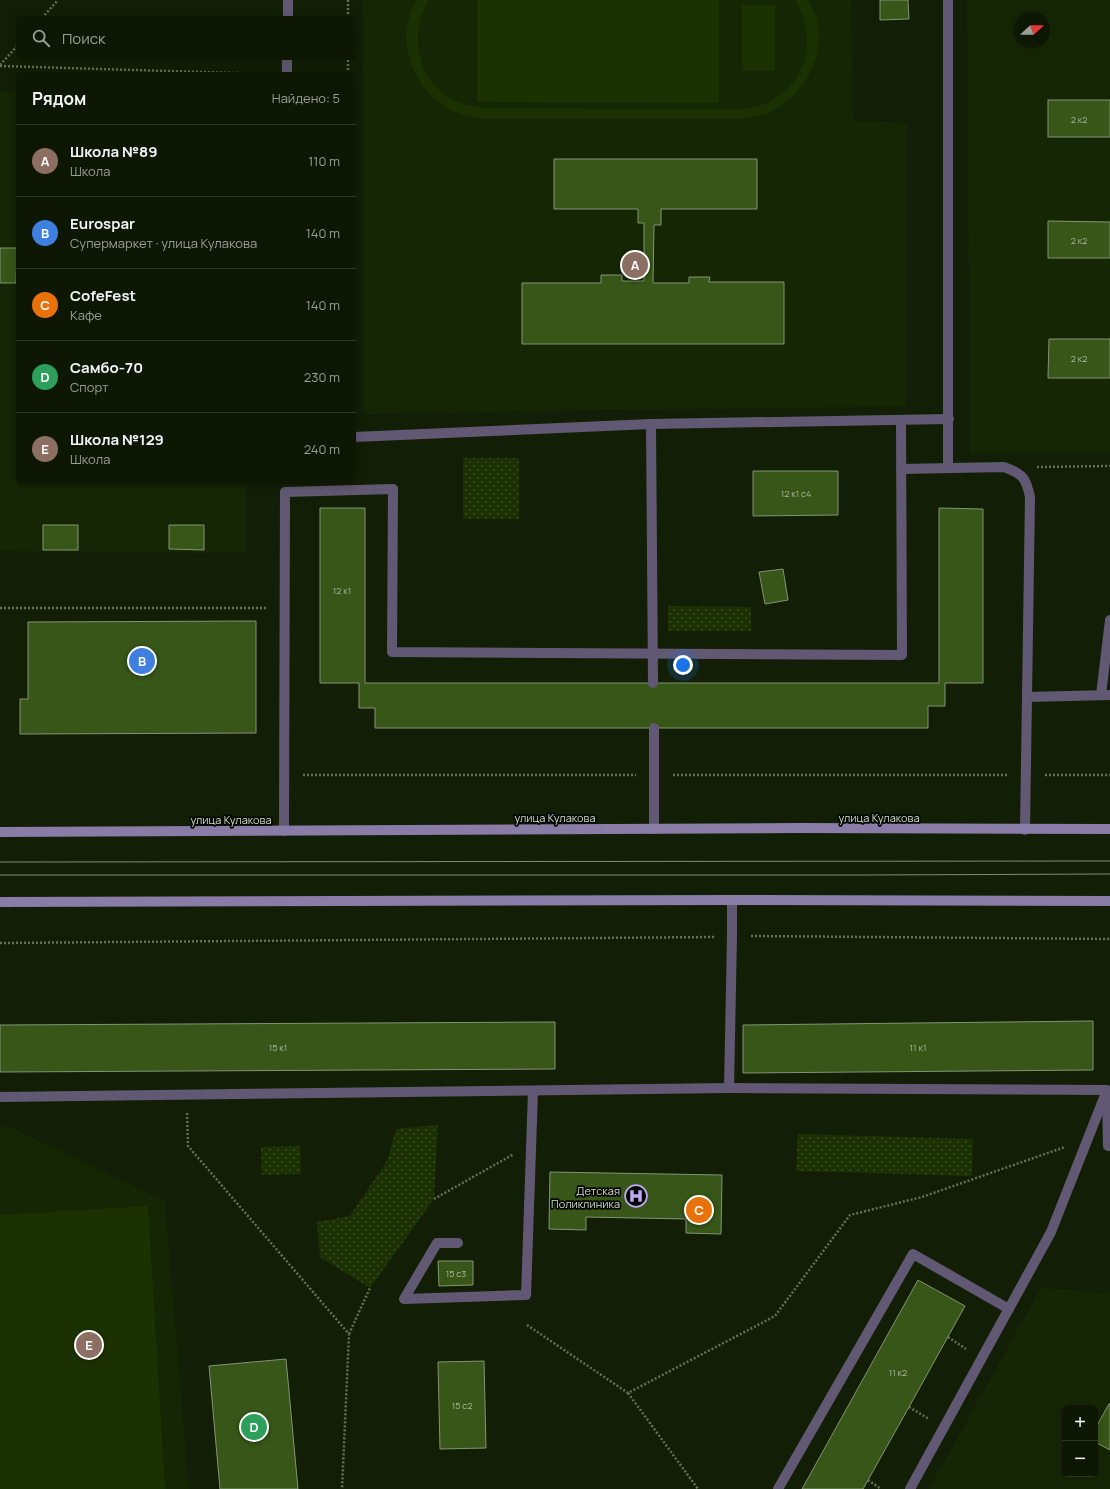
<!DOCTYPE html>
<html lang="ru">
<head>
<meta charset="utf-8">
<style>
	:root { --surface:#0e1704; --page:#1c2413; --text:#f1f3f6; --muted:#9b9f9a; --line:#2e3626; --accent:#0b8043 }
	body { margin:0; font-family:Manrope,sans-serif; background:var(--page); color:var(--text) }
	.controls { position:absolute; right:12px; bottom:12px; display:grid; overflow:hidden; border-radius:6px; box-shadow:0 2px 10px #0003 }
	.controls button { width:36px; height:36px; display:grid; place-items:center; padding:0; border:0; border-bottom:1px solid var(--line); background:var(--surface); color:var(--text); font:20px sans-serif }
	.compass { position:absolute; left:1014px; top:12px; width:36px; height:36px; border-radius:50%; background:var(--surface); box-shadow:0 2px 10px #0003; rotate:69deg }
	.you { position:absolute; left:683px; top:665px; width:14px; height:14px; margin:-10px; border:3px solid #fff; border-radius:50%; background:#1a73e8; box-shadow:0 0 0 6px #1a73e833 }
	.badge { display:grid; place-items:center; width:26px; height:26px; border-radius:50%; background:var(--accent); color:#fff; font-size:13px; font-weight:700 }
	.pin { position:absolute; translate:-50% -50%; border:2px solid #fff; box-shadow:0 1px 4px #0006 }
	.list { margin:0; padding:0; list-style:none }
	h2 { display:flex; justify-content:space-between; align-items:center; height:52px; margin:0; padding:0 16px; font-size:17px }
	h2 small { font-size:13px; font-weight:400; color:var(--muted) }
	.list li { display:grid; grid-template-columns:26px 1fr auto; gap:12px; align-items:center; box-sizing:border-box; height:72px; padding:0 16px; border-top:1px solid var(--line) }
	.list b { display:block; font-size:15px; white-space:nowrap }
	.list p { margin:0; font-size:13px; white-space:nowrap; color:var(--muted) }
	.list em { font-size:13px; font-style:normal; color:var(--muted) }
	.icon { flex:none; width:22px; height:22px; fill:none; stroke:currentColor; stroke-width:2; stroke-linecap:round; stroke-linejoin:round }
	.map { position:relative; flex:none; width:1110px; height:1489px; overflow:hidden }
	.search { position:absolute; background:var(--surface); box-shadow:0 2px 10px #0003; left:16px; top:16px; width:340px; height:44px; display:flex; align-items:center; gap:10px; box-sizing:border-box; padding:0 14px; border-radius:6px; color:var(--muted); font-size:15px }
	.panel { position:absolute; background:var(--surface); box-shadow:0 2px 10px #0003; left:16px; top:72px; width:340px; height:412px; border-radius:6px }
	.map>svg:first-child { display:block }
	.built { fill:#152605; fill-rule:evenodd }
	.grass { fill:#1b3102 }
	.park { fill:url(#park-dots) }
	.building { fill:#375618; stroke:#839476 }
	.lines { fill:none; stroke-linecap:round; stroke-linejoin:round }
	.path { stroke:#64705b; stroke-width:2.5; stroke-dasharray:2 2; stroke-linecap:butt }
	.service { stroke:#615973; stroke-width:10 }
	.secondary { stroke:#897ca7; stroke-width:10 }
	.tram { stroke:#818c78; stroke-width:1 }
	.labels { text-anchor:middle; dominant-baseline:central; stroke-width:3.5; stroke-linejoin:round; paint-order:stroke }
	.number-label { font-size:9px; fill:#aab99e }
	.street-label { font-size:11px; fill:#d0daca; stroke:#030701 }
	.poi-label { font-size:11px; fill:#d0daca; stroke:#030701; text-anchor:end }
</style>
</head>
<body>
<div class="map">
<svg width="1110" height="1489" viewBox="0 0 1110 1489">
	<defs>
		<pattern id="park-dots" width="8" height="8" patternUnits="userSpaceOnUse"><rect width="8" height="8" fill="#1b3102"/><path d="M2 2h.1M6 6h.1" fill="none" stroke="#3b4e26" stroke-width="1.8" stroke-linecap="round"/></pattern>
	</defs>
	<rect width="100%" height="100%" fill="#121f06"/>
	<!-- built -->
	<g class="built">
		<polygon points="363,0 851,0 853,121 907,123 907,406 363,414"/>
		<path d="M967 0H1110V453H970ZM1020 18H1044V42H1020Z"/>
		<polygon points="0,92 18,92 18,482 246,482 246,553 0,551"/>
		<polygon points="0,1127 10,1127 165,1201 189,1489 0,1489"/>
		<path d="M1041 1288 1110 1293V1489H929ZM1065 1408H1095V1474H1065Z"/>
	</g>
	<!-- grass -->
	<g class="grass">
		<path d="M417 0H429C407 35 418 84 457 102 467 106 477 107 487 108L738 109C748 108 758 107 768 102 808 84 818 35 795 0H808C833 38 812 90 774 110 763 116 750 117 738 119H487C475 117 462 116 451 110 412 90 393 39 417 0Z"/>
		<polygon points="477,0 719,0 719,103 477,102"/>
		<rect x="742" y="5" width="33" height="66"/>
		<polygon points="148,1206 165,1489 0,1489 0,1215"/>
	</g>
	<!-- park -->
	<g class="park">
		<rect x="463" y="458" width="56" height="61"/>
		<polygon points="668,606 751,607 751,631 668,631"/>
		<polygon points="438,1125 434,1199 370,1288 320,1257 317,1222 350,1216 387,1161 396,1129"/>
		<polygon points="798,1134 973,1139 972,1176 796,1171"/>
		<polygon points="300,1146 301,1174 262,1175 261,1147"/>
	</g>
	<!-- building -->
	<g class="building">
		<polygon points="880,0 908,0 909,19 880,20"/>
		<rect x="1048" y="100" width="62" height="37"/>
		<polygon points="554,159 757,159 757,209 661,209 661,225 654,225 653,283 689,283 689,277 710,277 709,282 784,282 784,344 522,344 522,283 601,283 601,275 622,275 622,281 644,281 644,223 638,223 638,209 554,209"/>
		<polygon points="1048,221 1110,222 1110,258 1048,258"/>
		<polygon points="0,248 17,248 16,283 0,283"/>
		<polygon points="1049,339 1110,339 1110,378 1048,378"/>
		<polygon points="753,471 838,471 838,515 753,516"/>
		<polygon points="320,508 365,508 365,683 939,683 939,508 983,509 983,683 945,683 945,706 928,706 928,728 375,728 375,708 359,708 359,683 320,683"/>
		<rect x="43" y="525" width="35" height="25"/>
		<polygon points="169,525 204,525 204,550 169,549"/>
		<polygon points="783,569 788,600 765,604 759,572"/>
		<polygon points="256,621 256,733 20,734 20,699 28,699 28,622"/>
		<polygon points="1093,1021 1093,1070 743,1073 743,1025"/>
		<polygon points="555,1022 555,1069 0,1072 0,1025"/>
		<polygon points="550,1172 722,1175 721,1234 686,1233 686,1219 586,1217 586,1230 549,1229"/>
		<polygon points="438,1261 473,1261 473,1285 439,1286"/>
		<polygon points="918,1280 965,1306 909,1407 863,1489 802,1489"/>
		<polygon points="286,1359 298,1489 220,1489 209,1366"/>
		<polygon points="484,1361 486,1448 440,1449 438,1362"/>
		<polygon points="1109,1404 1110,1404 1110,1450 1095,1442 1095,1429"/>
	</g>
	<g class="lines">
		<!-- path -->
		<g class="path">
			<polyline points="42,18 58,0"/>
			<polyline points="348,18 348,0"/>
			<polyline points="0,65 18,45"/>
			<polyline points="0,66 269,74"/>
			<polyline points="348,74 348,58"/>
			<polyline points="1037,467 1110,466"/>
			<polyline points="0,608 267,608"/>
			<polyline points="303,775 636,775"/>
			<polyline points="673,775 1008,775"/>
			<polyline points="1045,775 1110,775"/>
			<polyline points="751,936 1110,939"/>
			<polyline points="0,943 714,937"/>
			<polyline points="187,1113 188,1146 349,1334 342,1489"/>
			<polyline points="434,1199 514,1154"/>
			<polyline points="527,1325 628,1393 775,1316 850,1215 922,1197 1065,1147"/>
			<polyline points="349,1334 370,1288"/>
			<polyline points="948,1337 966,1349"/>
			<polyline points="628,1393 698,1489"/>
			<polyline points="909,1407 929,1419"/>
			<polyline points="868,1480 881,1489"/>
		</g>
		<!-- service -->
		<g class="service">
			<polyline points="948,0 948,468"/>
			<polyline points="288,18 288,0"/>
			<polyline points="287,74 287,58"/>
			<polyline points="651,424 653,683"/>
			<polyline points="354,437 651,424 949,419"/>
			<path d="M901 469 1004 467C1023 474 1026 478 1030 497L1025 830"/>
			<polyline points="1101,695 1110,620"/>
			<polyline points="1027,697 1110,695"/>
			<polyline points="654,728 654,829"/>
			<polyline points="284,831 285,492 393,489 392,652 902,655 901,420"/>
			<polyline points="729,1088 732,936 732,900"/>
			<polyline points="1107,1095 1108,1146 1110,1146"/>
			<polyline points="0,1097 729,1088 1107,1090 1051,1232 910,1489"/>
			<polyline points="458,1243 437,1243 404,1299 526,1295 533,1091"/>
			<polyline points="778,1489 913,1254 1009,1309"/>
		</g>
		<!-- secondary -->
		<g class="secondary">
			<polyline points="0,832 800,828 1110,829"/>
			<polyline points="0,902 732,900 1110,901"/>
		</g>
		<!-- tram -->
		<g class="tram">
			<polyline points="0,862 1110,861"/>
			<polyline points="0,875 864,875 1110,874"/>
		</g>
	</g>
	<!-- icons -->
	<defs>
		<g id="hospital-ring" transform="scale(1.15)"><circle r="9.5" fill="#030701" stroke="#c0a8f3" stroke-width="1.5"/><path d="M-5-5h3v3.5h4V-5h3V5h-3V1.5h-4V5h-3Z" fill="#c0a8f3"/></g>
	</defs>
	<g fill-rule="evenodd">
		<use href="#hospital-ring" x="636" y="1196"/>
	</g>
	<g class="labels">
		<!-- number labels -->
		<g class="number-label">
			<text x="1079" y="119">2 к2</text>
			<text x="1079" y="240">2 к2</text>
			<text x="1079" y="358">2 к2</text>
			<text x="796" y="493">12 к1 с4</text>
			<text x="342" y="590">12 к1</text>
			<text x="278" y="1047">15 к1</text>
			<text x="918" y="1047">11 к1</text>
			<text x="456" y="1273">15 с3</text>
			<text x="898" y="1372">11 к2</text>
			<text x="462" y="1405">15 с2</text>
		</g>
		<!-- street labels -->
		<g class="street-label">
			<text x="555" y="817">улица Кулакова</text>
			<text x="879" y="817">улица Кулакова</text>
			<text x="231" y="819">улица Кулакова</text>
		</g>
		<!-- poi labels -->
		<g class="poi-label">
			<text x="620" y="1190">Детская<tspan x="620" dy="13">Поликлиника</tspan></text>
		</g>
	</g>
</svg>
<div class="controls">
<button>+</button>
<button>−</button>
</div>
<svg class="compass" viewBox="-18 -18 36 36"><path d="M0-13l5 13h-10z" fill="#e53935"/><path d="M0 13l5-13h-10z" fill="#9b9f9a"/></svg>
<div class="you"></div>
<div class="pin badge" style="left:635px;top:265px;background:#8d6e63">A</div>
<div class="pin badge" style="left:142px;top:661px;background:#3f7fe0">B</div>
<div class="pin badge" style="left:699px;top:1210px;background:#e8710a">C</div>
<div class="pin badge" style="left:254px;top:1427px;background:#2e9e5b">D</div>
<div class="pin badge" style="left:89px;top:1345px;background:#8d6e63">E</div>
<div class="search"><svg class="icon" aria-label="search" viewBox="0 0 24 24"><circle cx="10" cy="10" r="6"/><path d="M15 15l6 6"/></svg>Поиск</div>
<section class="panel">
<h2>Рядом<small>Найдено: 5</small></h2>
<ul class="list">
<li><span class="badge" style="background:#8d6e63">A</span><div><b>Школа №89</b><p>Школа</p></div><em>110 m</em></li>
<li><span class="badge" style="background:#3f7fe0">B</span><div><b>Eurospar</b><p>Супермаркет · улица Кулакова</p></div><em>140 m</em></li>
<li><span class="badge" style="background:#e8710a">C</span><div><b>CofeFest</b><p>Кафе</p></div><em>140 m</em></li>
<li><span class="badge" style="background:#2e9e5b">D</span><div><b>Самбо-70</b><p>Спорт</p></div><em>230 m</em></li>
<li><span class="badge" style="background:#8d6e63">E</span><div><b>Школа №129</b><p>Школа</p></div><em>240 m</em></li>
</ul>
</section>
</div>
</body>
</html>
